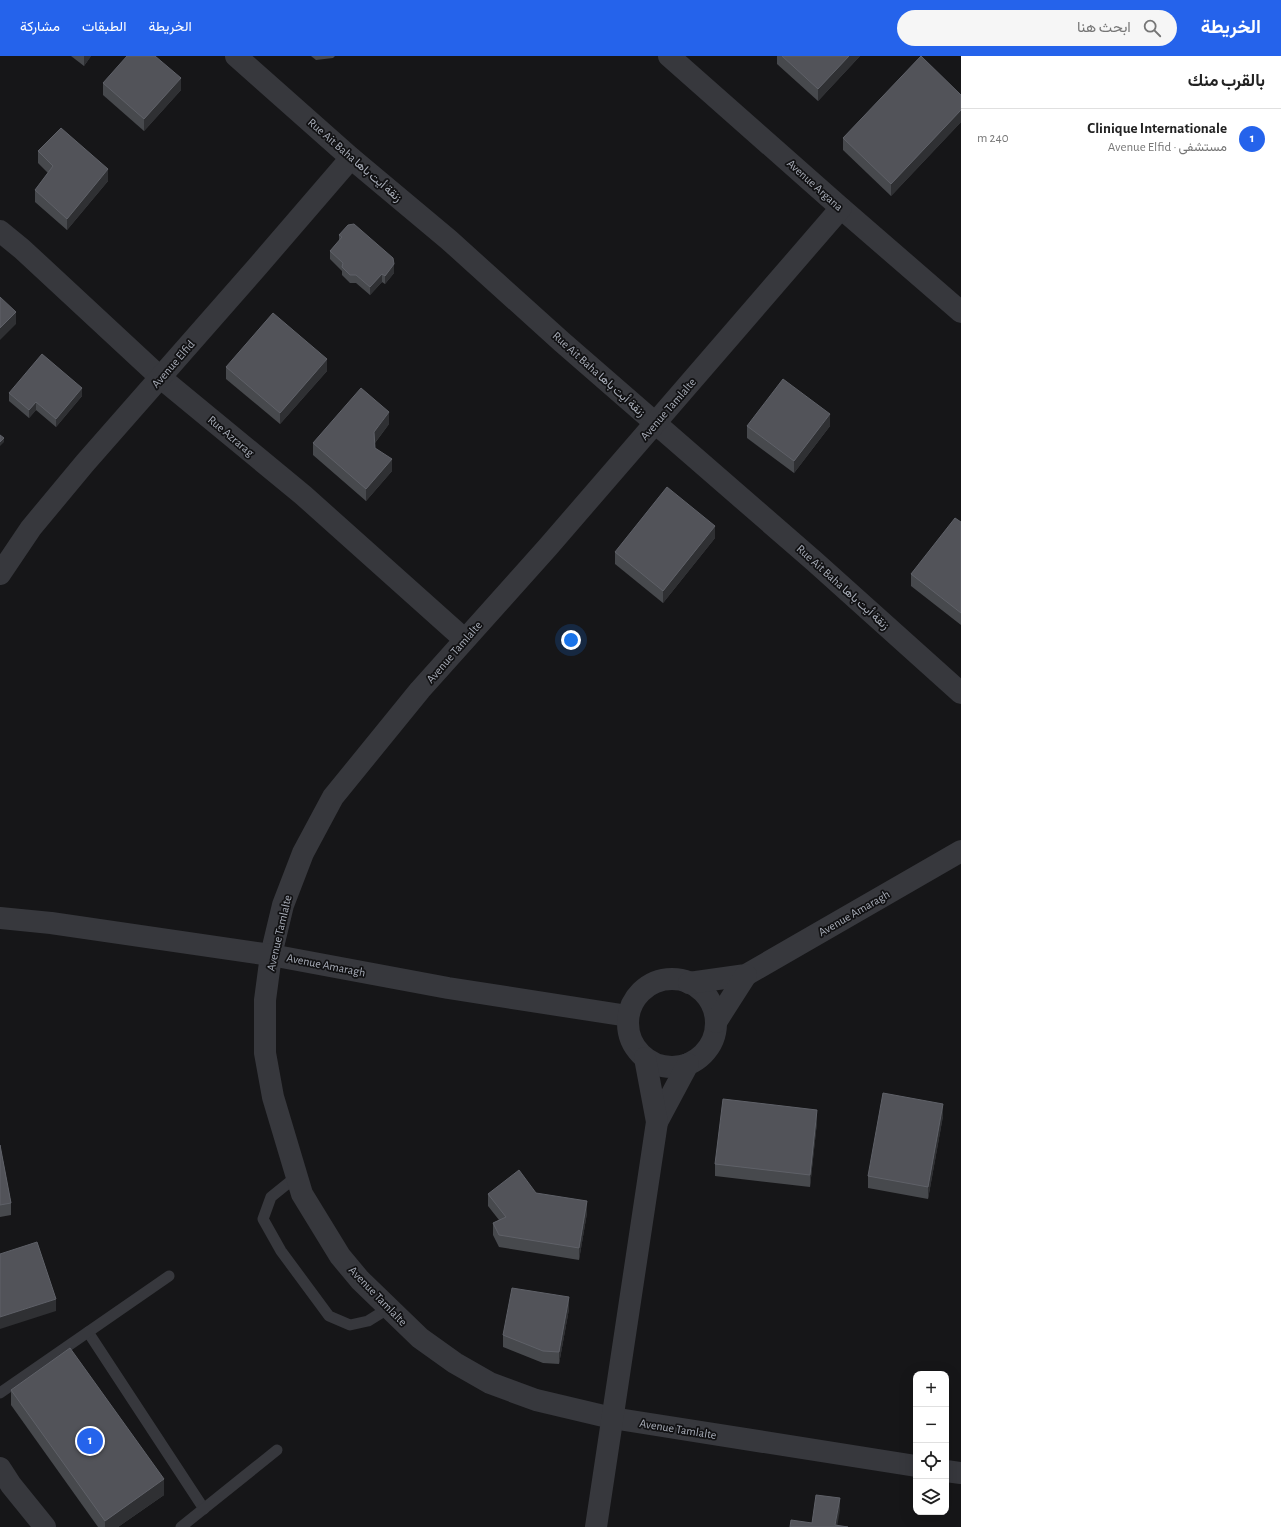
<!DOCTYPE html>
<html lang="ar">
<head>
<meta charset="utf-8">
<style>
	:root { --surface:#fff; --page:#f6f6f6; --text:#222; --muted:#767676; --line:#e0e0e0; --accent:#2563eb }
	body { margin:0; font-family:"Alegreya Sans",Vazirmatn,sans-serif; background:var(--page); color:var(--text); direction:rtl }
	.controls { position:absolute; right:12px; bottom:12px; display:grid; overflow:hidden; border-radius:8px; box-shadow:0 4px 16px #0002 }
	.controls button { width:36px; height:36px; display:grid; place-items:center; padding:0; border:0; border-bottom:1px solid var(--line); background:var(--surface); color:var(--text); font:20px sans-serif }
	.you { position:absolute; left:571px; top:584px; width:14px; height:14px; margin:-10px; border:3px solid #fff; border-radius:50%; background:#1a73e8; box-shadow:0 0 0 6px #1a73e833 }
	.badge { display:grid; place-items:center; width:26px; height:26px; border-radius:50%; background:var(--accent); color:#fff; font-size:13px; font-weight:700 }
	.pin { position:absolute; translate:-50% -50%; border:2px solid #fff; box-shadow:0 1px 4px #0006 }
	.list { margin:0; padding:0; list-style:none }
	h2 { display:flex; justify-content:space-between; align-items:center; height:52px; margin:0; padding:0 16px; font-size:17px }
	h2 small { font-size:13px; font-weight:400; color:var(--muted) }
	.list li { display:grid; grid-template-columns:26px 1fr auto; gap:12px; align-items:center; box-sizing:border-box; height:60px; padding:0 16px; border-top:1px solid var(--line) }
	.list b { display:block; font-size:15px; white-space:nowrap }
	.list p { margin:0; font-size:13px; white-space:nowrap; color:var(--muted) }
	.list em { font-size:13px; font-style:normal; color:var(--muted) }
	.icon { flex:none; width:22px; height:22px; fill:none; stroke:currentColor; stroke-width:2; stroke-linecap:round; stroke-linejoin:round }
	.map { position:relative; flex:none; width:961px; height:1471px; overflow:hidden; direction:ltr }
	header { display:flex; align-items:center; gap:24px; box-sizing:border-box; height:56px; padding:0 20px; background:var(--accent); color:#fff }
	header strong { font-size:19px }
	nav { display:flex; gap:22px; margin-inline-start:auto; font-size:14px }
	.search { width:280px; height:36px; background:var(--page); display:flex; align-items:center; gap:10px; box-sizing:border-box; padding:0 14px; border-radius:22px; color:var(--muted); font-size:15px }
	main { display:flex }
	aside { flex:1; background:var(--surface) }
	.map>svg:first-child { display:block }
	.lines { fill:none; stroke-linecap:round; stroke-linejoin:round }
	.service { stroke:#37383d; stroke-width:11 }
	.minor { stroke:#37383d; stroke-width:22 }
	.wall { fill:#47494d }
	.shaded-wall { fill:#2f3033 }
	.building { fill:#525359; stroke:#5f6168 }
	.labels { text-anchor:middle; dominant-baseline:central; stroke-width:3.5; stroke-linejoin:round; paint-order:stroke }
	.street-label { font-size:12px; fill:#a8adb8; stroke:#111113 }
</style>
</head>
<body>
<header>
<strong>الخريطة</strong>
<div class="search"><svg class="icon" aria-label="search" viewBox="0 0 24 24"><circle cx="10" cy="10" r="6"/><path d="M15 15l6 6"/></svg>ابحث هنا</div>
<nav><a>الخريطة</a><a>الطبقات</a><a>مشاركة</a></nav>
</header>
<main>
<aside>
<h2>بالقرب منك<small></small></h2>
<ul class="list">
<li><span class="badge">1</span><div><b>Clinique Internationale</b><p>مستشفى · Avenue Elfid</p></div><em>240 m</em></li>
</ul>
</aside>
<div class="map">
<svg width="961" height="1471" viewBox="0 0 961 1471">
	<rect width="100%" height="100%" fill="#161618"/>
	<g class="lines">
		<!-- service -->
		<g class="service">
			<polyline points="297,1120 271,1141 263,1163 281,1195 329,1260 350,1269 368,1265 389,1252"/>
			<polyline points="88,1276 204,1453"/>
			<polyline points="0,1337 169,1220"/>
			<polyline points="181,1471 277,1394"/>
		</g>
		<!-- minor -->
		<g class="minor">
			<polyline points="236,0 351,102 449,184 562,286 814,505 961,637"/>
			<polyline points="669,0 841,152 961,256"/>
			<polyline points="841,152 548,491 420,634 333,741 303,797 283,849 271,899 265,944 265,997 273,1041 302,1138 340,1200 360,1224 420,1282 455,1307 490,1327 536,1344 612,1362 916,1410"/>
			<polyline points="0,175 22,193 161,322 303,439 464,583"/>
			<polyline points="0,518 31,472 85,407 258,210 351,102"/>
			<polyline points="0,862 51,867 271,899 448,932 628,960"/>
			<circle cx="672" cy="967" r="44"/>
			<polyline points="689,927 746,919 961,795"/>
			<polyline points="716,966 746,919"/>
			<polyline points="657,1066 688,1008"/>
			<polyline points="0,1412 11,1429 45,1471"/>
			<polyline points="946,1415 961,1417"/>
			<polyline points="596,1471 657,1066 645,1002"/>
		</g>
	</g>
	<!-- wall -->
	<g class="wall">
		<polygon points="71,0 91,0 84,10"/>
		<polygon points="311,0 335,0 333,2 316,4"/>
		<polygon points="777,0 860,0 818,45 777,8"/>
		<polygon points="103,27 181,34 144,75 103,39"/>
		<polygon points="961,39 961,66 891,140 843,94 843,82"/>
		<polygon points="38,95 108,125 67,174 35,146 35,134 48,117 38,107"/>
		<polygon points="339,179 394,217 385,228 382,226 370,239 356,227 350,227 342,219 342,215 330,203 330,195 339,185"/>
		<polygon points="226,311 327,315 280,368 226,323"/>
		<polygon points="9,337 82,340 56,371 36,354 29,362 9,345"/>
		<polygon points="389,368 375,387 375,392 392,415 366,445 313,399 313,387"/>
		<polygon points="747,370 830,370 794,417 747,382"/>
		<polygon points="961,466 961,569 911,530 911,518"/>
		<polygon points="715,482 663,547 615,508 615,496"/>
		<polygon points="943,1060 928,1143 868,1132 868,1120"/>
		<polygon points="817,1066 810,1131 715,1120 715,1108"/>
		<polygon points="0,1089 11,1147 11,1159 0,1161"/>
		<polygon points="536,1137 587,1157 579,1204 499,1191 493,1179 493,1167 499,1164 488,1150 488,1138"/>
		<polygon points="569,1253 559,1308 543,1307 503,1291 503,1279"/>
		<polygon points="11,1334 164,1439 118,1471 98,1471 11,1349"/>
	</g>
	<!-- shaded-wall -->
	<g class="shaded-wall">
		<polygon points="84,0 91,0 84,10"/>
		<polygon points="849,0 860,0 818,45 818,33"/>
		<polygon points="181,22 181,34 144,75 144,63"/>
		<polygon points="961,54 961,66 891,140 891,128"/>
		<polygon points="108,113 108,125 67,174 67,163"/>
		<polygon points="394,208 394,217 385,228 385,220"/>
		<polygon points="382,218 382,226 370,239 370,231"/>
		<polygon points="16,256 16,268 0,284 0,272"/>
		<polygon points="327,303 327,315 280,368 280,357"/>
		<polygon points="82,332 82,340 56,371 56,363"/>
		<polygon points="36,346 36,354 29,362 29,354"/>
		<polygon points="389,356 389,368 374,388 374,376"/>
		<polygon points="830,358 830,370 794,417 794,405"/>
		<polygon points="4,382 4,386 0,390 0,386"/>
		<polygon points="392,403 392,415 366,445 366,433"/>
		<polygon points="715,470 715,482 663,547 663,535"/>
		<polygon points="943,1048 943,1060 928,1143 928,1131"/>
		<polygon points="817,1054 817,1066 810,1131 810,1119"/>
		<polygon points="587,1145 587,1157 579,1204 579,1192"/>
		<polygon points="569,1241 569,1253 559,1308 559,1296"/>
		<polygon points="56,1243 56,1255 0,1273 0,1261"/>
		<polygon points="164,1423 164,1439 118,1471 105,1471 105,1465"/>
		<polygon points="840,1442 840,1454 837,1471 835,1471"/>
	</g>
	<!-- building -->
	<g class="building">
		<polygon points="127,0 155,0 181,22 144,63 103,27"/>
		<polygon points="782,0 849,0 818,33"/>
		<polygon points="921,0 961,39 961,54 891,128 843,82"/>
		<polygon points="61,72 108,113 67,163 35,134 53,110 38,95"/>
		<polygon points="354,168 393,202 394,208 385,220 382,218 370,231 356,219 350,219 342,211 343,207 330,195 342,181 339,179 348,169"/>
		<polygon points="0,241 16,256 0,272"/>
		<polygon points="273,257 327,303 280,357 226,311"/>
		<polygon points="42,298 82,332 56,363 36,346 29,354 9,337"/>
		<polygon points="783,323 830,358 794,405 747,370"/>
		<polygon points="361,332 389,356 374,376 375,392 392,403 366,433 313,387"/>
		<polygon points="0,379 4,382 0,386"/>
		<polygon points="667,431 715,470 663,535 615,496"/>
		<polygon points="955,462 961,466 961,557 911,518"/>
		<polygon points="883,1037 943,1048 928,1131 868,1120"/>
		<polygon points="723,1043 817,1054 810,1119 715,1108"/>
		<polygon points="0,1089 11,1147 0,1149"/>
		<polygon points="519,1114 536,1137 587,1145 579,1192 499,1179 493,1167 506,1161 488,1138"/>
		<polygon points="37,1186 56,1243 0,1261 0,1198"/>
		<polygon points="512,1232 569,1241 559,1296 543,1295 503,1279"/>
		<polygon points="70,1292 164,1423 105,1465 11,1334"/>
		<polygon points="816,1439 840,1442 835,1469 848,1471 790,1471 791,1464 812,1467"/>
	</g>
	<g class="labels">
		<!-- street labels -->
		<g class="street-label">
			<text transform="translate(355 104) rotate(41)">Rue Ait Baha زنقة أيت باها</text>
			<text transform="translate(815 129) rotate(42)">Avenue Argana</text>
			<text transform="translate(173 308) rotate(-49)">Avenue Elfid</text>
			<text transform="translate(599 318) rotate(42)">Rue Ait Baha زنقة أيت باها</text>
			<text transform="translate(668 353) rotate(-49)">Avenue Tamlalte</text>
			<text transform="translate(231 380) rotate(40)">Rue Azrarag</text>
			<text transform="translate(843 531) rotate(42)">Rue Ait Baha زنقة أيت باها</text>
			<text transform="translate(454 596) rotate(-49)">Avenue Tamlalte</text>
			<text transform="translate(854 857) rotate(-30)">Avenue Amaragh</text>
			<text transform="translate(279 877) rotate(-77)">Avenue Tamlalte</text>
			<text transform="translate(326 909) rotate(11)">Avenue Amaragh</text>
			<text transform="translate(378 1240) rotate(46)">Avenue Tamlalte</text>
			<text transform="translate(678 1373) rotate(9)">Avenue Tamlalte</text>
		</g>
	</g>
</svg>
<div class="controls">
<button>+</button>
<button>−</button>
<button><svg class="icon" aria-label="locate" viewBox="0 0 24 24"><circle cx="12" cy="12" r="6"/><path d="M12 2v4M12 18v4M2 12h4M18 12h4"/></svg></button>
<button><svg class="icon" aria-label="layers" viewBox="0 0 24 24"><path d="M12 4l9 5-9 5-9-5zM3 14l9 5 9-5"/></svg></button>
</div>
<div class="you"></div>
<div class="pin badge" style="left:90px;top:1385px">1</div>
</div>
</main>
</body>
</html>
